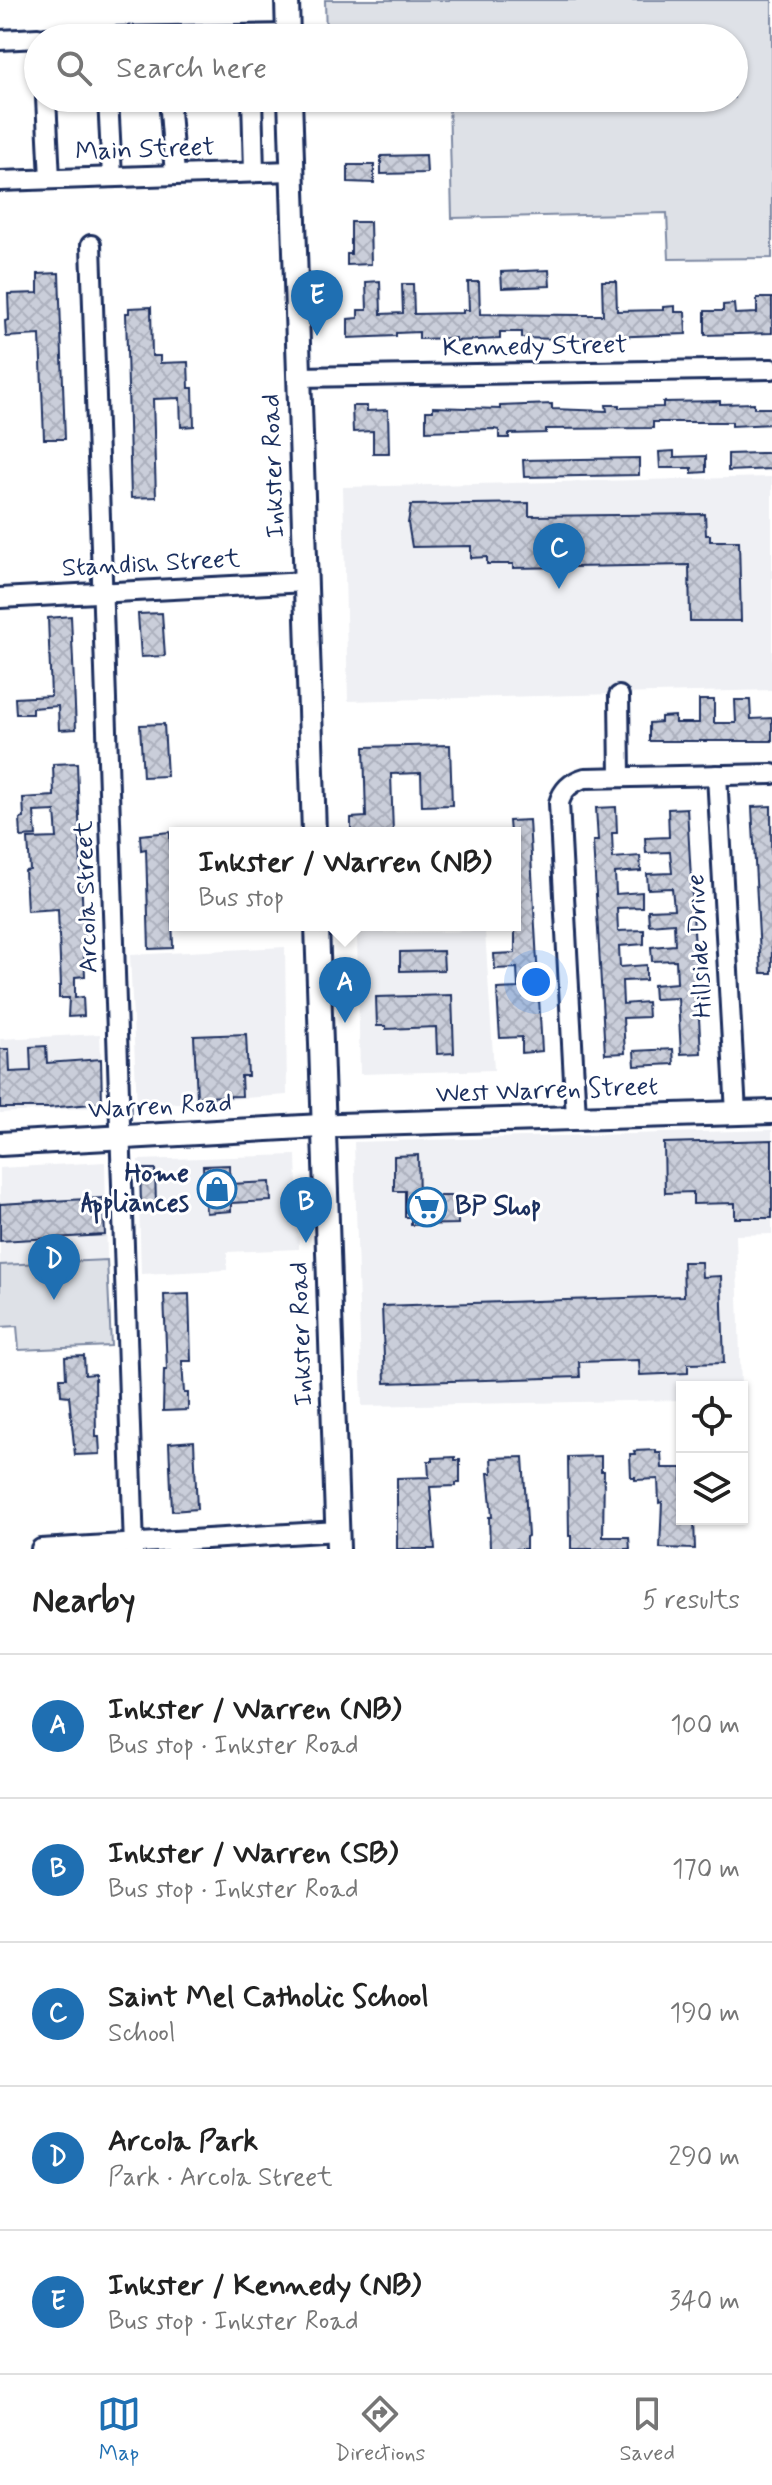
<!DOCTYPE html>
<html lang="en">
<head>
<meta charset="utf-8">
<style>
	:root { --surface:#fff; --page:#f6f6f6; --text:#222; --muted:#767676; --line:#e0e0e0; --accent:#1f6fb2 }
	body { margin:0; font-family:Mynerve,sans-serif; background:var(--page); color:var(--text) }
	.controls { position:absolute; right:24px; bottom:24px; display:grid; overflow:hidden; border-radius:0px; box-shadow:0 2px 6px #0004 }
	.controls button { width:72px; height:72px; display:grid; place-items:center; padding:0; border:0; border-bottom:2px solid var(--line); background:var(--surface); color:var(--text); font:40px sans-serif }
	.you { position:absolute; left:536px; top:982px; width:28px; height:28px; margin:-20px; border:6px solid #fff; border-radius:50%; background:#1a73e8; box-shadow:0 0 0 12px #1a73e833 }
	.badge { display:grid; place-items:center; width:52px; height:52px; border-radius:50%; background:var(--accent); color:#fff; font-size:26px; font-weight:700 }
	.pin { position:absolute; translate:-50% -66px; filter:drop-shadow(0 2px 4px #0008) }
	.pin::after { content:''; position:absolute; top:42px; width:28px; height:24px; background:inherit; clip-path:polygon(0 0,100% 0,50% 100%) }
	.popup { position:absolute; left:169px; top:827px; width:352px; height:104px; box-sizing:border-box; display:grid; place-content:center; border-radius:0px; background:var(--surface); filter:drop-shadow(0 2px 6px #0005); font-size:26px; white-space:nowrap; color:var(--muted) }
	.popup b { font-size:30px; color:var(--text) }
	.popup::after { content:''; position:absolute; left:50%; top:100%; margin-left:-16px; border:16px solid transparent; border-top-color:var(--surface) }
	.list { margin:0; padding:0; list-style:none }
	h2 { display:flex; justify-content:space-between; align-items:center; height:104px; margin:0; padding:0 32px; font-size:34px }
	h2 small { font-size:26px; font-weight:400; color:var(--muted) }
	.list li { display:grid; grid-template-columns:52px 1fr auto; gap:24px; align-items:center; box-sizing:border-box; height:144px; padding:0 32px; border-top:2px solid var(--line) }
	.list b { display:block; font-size:30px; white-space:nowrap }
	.list p { margin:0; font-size:26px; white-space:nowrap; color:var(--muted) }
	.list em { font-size:26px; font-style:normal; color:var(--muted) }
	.icon { flex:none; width:44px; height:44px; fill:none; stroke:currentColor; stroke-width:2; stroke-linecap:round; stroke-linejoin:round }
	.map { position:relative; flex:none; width:772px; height:1549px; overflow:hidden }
	.search { position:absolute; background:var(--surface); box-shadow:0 2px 6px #0004; left:24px; right:24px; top:24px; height:88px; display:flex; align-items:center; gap:20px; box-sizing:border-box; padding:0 28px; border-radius:44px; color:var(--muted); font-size:30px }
	.sheet { height:824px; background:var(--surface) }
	nav { display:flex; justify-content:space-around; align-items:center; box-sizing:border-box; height:112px; border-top:2px solid var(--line); background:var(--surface); font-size:22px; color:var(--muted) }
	nav a { display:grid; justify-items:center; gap:4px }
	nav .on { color:var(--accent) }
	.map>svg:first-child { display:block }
	.built { fill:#eff0f4 }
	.park { fill:#dee1e7; stroke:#7c88a2; stroke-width:2 }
	.building { fill:url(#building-cross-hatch); stroke:#1b2f5e; stroke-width:2 }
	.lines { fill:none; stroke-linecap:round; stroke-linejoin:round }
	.minor-casing { stroke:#1b2f5e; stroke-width:24 }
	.major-casing { stroke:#1b2f5e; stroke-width:28 }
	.minor { stroke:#fff; stroke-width:18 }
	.major { stroke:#fff; stroke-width:22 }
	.labels { text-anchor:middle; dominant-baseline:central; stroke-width:6; stroke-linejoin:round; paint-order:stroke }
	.street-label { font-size:26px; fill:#1b2f5e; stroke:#fff }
	.poi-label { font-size:26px; font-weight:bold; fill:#1b2f5e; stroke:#fff; text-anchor:end }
</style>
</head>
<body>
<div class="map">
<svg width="772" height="1549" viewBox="0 0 772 1549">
	<defs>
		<pattern id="building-cross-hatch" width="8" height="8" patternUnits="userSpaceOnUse" patternTransform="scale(2)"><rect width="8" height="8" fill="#caceda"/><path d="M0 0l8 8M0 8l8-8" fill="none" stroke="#adb1be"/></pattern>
	</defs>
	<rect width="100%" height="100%" fill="#fff"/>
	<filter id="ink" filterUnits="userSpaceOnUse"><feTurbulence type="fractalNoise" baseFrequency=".0125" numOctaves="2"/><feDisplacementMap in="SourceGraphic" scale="16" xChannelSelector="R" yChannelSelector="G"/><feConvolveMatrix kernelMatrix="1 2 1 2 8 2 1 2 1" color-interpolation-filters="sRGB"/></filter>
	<g filter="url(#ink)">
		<!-- built -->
		<g class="built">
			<polygon points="772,477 772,690 348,701 343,487"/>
			<polygon points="485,931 494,1070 360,1074 357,933"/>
			<polygon points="285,947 287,1095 137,1106 130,955"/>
			<polygon points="100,1034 103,1107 0,1113 0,1039"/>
			<polygon points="772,1130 772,1234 736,1235 741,1387 682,1387 682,1400 362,1406 354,1142"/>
			<polygon points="296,1155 299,1249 227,1252 227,1270 141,1274 138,1160"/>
			<polygon points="105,1162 107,1260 0,1265 0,1168"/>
		</g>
		<!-- park -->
		<g class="park">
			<polygon points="325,0 772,0 772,258 669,259 667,213 452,218 449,98 734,98 734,38 326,38"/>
			<polygon points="107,1260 111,1346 19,1350 17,1326 0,1327 0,1265"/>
		</g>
		<!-- building -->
		<g class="building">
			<polygon points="426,155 427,173 381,174 381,156"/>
			<polygon points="348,165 374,165 374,183 348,182"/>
			<polygon points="351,222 370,222 371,264 347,265 347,254 351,254"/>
			<polygon points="549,270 550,286 502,288 501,272"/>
			<polygon points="59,273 65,439 44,439 40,335 6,337 5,321 9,320 8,294 38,293 38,274"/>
			<polygon points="380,281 381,314 403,313 402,284 413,284 414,314 463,313 463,310 469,310 468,282 479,282 480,314 580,315 603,315 602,281 616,281 617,311 663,310 663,307 675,306 675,312 685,312 686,334 556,339 522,338 522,332 500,332 500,339 455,341 455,338 419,339 419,332 396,333 396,336 348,338 348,319 358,318 358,310 367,310 366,282"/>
			<polygon points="757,298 772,298 772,333 705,335 705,311 723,311 723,305 734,304 735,314 757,313"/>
			<polygon points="151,307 152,356 160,356 160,363 188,362 189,388 193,388 194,426 181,427 180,398 153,399 156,497 131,498 126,313 129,313 129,308"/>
			<polygon points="720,401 720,404 754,403 754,408 772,408 772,424 732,426 732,422 653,422 653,428 546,429 546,433 509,434 509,438 499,438 499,430 494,429 426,431 426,411 433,411 433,407 500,409 500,406 552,404 552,409 607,411 606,405 619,405 619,408 663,407 663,402"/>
			<polygon points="352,406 367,406 367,411 388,410 389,453 373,453 373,431 353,432"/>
			<polygon points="674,451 674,457 706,456 706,472 692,473 692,468 660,468 659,452"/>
			<polygon points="760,453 772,453 772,469 728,471 728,454"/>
			<polygon points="639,458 639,475 524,477 523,460"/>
			<polygon points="529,503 529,516 705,514 706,535 710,535 710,541 739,541 741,621 690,621 689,565 513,568 513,564 487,564 487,557 471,558 471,546 412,547 408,523 411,505"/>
			<polygon points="162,613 165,656 141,657 138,614"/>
			<polygon points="71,616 76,729 59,730 58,706 32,708 32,714 16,714 15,698 51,696 48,618"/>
			<polygon points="699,700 714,700 714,723 736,723 735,700 750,700 751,719 772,718 772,741 649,741 649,723 661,722 661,717 675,716 675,723 699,723"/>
			<polygon points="164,724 167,776 143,777 140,725"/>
			<polygon points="450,745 452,805 422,806 421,773 391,774 393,833 351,833 351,818 366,817 364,747"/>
			<polygon points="77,763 85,976 75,977 75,998 83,997 84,1016 68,1017 69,998 59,998 59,986 61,986 58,909 27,911 25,871 30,870 28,839 57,838 55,811 34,812 36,836 21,837 20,819 24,818 23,798 54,796 53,764"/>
			<polygon points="771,806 772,973 761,973 752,807"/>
			<polygon points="616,807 617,833 612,833 613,858 640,856 641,871 615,873 616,894 642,892 642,907 617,908 618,931 644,930 644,944 619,946 620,967 646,965 646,980 622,981 623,1004 647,1002 648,1017 623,1018 625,1053 605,1054 593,841 598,841 596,808"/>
			<polygon points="687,808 701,1053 681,1054 678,998 654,999 653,985 677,983 676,960 652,961 651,947 675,945 674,923 649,925 648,910 674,909 672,888 648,889 647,874 672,873 670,852 646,853 645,838 669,837 668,809"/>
			<polygon points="529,820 542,1051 522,1053 522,1037 500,1038 499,1024 497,989 518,988 517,968 495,969 494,954 515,953 515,833 510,833 509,821"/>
			<polygon points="170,832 173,948 149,949 146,849 141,850 140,835"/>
			<polygon points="443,951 444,970 400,971 400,952"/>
			<polygon points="452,995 454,1053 437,1054 436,1027 386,1029 386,1026 377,1026 376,997"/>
			<polygon points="246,1034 248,1076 241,1076 242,1096 197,1097 194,1036"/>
			<polygon points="46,1046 47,1063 101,1059 102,1103 48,1108 0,1108 0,1049 9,1049 10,1072 31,1071 30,1047"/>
			<polygon points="673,1049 674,1064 635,1066 634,1051"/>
			<polygon points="772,1140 772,1218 735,1218 735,1203 693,1204 693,1192 665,1193 664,1143"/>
			<polygon points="418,1155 419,1196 457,1196 458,1224 411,1225 411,1217 405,1217 405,1191 394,1191 394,1156"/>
			<polygon points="229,1165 230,1184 270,1182 271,1201 231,1203 231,1211 206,1213 203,1166"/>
			<polygon points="140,1169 155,1169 156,1204 141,1204"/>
			<polygon points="103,1198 105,1235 0,1241 0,1204"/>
			<polygon points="683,1262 701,1262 702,1277 721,1276 724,1363 688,1364 688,1373 640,1375 639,1360 579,1362 580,1377 385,1383 382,1306 684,1296"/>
			<polygon points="189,1294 191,1361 182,1361 184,1393 188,1393 188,1410 163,1411 164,1370 167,1370 164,1295"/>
			<polygon points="84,1356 85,1375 95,1374 96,1437 99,1437 100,1454 75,1455 69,1396 61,1395 60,1378 66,1378 65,1357"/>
			<polygon points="194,1441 197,1509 172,1511 169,1443"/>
			<polygon points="656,1450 656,1453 661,1453 662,1468 682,1468 682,1519 694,1519 695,1549 660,1548 662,1502 659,1503 658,1479 635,1480 635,1477 631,1477 630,1454 635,1454 634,1451"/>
			<polygon points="601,1456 601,1471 604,1471 603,1537 629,1537 630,1549 571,1549 571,1536 569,1536 568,1457"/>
			<polygon points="455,1457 455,1460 460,1460 460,1483 456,1483 456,1486 430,1487 435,1549 397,1549 397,1478 429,1477 428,1461 433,1461 433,1458"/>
			<polygon points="523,1457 528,1536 526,1537 526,1549 490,1549 489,1517 492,1517 488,1473 492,1473 491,1458"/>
		</g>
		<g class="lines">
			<!-- minor casing -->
			<g class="minor-casing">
				<g id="minor">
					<polyline points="46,38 288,34"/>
					<polyline points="0,40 38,38"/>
					<polyline points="46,98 50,179"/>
					<polyline points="108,98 112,177"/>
					<polyline points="169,98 175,175"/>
					<polyline points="252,98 254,172"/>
					<polyline points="0,181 292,171"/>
					<path d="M91 245C108 679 116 1114 134 1549"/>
					<polyline points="299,377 772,369"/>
					<polyline points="0,598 306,582"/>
					<polyline points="619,696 620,777"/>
					<polyline points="717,775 736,1113"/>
					<path d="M576 1117 559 803C563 789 571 782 585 778L772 774"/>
					<polyline points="41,1549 338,1531"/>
				</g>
			</g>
			<!-- major casing -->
			<g class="major-casing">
				<g id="major">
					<polyline points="287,0 288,38"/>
					<polyline points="290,98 314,833"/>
					<polyline points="317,925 338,1549"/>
					<polyline points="0,1144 339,1125 772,1112"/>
				</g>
			</g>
			<!-- minor -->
			<use href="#minor" class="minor"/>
			<!-- major -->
			<use href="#major" class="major"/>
		</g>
	</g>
	<!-- icons -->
	<defs>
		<g id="shop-ring" transform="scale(2)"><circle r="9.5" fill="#fff" stroke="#1f6fb2" stroke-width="1.5"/><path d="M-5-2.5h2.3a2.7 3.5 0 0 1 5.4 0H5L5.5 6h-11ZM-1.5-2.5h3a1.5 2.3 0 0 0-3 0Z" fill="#1f6fb2"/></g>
		<g id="supermarket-ring" transform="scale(2)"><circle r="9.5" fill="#fff" stroke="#1f6fb2" stroke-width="1.5"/><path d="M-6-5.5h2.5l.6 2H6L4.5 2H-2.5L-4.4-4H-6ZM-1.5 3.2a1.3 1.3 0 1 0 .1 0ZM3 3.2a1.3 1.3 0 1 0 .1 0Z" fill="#1f6fb2"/></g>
	</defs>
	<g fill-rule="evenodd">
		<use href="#shop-ring" x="217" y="1189"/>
		<use href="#supermarket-ring" x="427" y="1207"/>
	</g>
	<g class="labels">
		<!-- street labels -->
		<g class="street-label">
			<text transform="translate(145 150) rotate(-2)">Main Street</text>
			<text transform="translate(535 347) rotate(-1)">Kennedy Street</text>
			<text transform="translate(274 466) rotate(-92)">Inkster Road</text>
			<text transform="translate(151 564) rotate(-3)">Standish Street</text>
			<text transform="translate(87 897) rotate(-92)">Arcola Street</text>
			<text transform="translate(700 946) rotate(-93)">Hillside Drive</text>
			<text transform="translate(547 1091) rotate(-2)">West Warren Street</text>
			<text transform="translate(160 1107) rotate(-3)">Warren Road</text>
			<text transform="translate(302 1334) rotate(-92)">Inkster Road</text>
		</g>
		<!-- poi labels -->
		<g class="poi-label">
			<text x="189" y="1174">Home<tspan x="189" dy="30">Appliances</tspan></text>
			<text x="455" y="1207" text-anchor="start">BP Shop</text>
		</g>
	</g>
</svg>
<div class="controls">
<button><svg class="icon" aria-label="locate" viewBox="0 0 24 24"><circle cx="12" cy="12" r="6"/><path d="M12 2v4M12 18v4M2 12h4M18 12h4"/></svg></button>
<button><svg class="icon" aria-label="layers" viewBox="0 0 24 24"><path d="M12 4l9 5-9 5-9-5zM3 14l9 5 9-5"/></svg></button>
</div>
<div class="you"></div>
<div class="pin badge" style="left:345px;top:1023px">A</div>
<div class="popup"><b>Inkster / Warren (NB)</b>Bus stop</div>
<div class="pin badge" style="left:306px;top:1243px">B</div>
<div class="pin badge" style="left:559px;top:589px">C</div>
<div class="pin badge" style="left:54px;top:1300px">D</div>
<div class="pin badge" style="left:317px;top:336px">E</div>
<div class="search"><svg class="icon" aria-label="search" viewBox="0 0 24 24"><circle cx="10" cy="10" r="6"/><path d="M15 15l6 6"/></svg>Search here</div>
</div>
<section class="sheet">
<h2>Nearby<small>5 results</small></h2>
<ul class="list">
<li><span class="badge">A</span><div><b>Inkster / Warren (NB)</b><p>Bus stop · Inkster Road</p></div><em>100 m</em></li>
<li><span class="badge">B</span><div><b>Inkster / Warren (SB)</b><p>Bus stop · Inkster Road</p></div><em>170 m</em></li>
<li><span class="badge">C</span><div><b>Saint Mel Catholic School</b><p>School</p></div><em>190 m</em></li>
<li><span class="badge">D</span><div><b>Arcola Park</b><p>Park · Arcola Street</p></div><em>290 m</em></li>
<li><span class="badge">E</span><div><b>Inkster / Kennedy (NB)</b><p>Bus stop · Inkster Road</p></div><em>340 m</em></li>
</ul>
</section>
<nav>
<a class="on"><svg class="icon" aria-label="map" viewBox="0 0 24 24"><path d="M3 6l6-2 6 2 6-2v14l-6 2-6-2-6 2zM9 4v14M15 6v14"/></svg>Map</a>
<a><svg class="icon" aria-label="directions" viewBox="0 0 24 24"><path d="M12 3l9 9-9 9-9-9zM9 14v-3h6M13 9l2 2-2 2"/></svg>Directions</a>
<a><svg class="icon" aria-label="saved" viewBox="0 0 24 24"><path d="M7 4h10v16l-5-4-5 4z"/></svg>Saved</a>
</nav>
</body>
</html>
